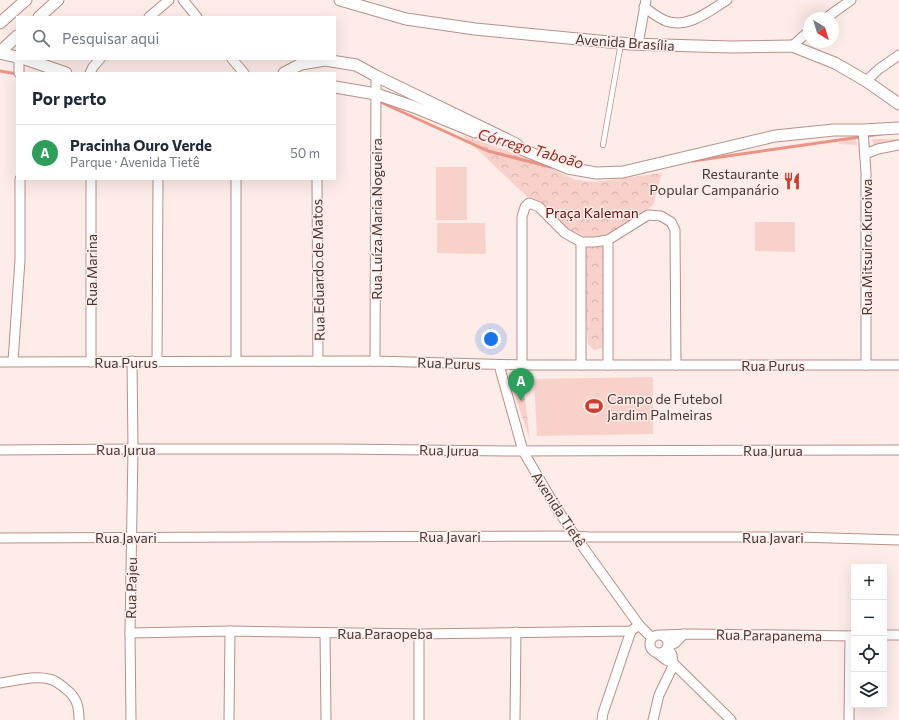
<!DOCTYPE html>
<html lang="pt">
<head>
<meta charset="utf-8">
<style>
	:root { --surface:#fff; --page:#f6f6f7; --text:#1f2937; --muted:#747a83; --line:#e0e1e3; --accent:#d93025 }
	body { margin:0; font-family:Commissioner,sans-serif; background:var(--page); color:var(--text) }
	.controls { position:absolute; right:12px; bottom:12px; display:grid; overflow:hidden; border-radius:0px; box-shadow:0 4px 16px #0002 }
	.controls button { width:36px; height:36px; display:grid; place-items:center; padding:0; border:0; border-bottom:1px solid var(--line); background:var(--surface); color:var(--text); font:20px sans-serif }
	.compass { position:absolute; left:803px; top:12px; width:36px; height:36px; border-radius:50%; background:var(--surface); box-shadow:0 4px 16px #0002; rotate:142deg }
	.you { position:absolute; left:491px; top:339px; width:14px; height:14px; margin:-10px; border:3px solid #fff; border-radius:50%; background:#1a73e8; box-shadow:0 0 0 6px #1a73e833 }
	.badge { display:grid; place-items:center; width:26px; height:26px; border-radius:50%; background:var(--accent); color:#fff; font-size:13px; font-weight:700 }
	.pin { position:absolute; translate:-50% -33px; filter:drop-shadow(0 1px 2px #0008) }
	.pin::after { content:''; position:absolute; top:21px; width:14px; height:12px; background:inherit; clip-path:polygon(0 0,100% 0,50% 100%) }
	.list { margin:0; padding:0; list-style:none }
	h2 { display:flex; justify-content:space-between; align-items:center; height:52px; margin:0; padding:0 16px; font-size:17px }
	h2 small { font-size:13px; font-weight:400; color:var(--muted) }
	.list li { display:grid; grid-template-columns:26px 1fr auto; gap:12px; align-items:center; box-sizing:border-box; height:56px; padding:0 16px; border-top:1px solid var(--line) }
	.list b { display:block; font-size:15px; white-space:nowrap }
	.list p { margin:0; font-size:13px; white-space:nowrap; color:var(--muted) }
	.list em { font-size:13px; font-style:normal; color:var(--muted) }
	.icon { flex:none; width:22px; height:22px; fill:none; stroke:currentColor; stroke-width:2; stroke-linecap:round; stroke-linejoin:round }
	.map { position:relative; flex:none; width:899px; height:720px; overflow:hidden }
	.search { position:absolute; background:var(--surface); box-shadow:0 4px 16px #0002; left:16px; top:16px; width:320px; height:44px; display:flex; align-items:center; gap:10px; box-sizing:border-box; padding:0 14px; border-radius:0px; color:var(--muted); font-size:15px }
	.panel { position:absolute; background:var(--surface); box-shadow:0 4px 16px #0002; left:16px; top:72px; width:320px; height:108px; border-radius:0px }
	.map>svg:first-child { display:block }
	.grass { fill:#f8d1ca }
	.forest { fill:url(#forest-crowns) }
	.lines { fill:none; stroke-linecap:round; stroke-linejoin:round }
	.stream { stroke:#eb9385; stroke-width:3 }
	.service-casing { stroke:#b79089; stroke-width:6 }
	.minor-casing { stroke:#b79089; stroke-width:11 }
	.tertiary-casing { stroke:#b79089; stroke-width:13 }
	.service { stroke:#fff; stroke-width:4.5 }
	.minor { stroke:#fff; stroke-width:9 }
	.tertiary { stroke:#fff; stroke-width:11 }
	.labels { text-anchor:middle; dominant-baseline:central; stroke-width:3; stroke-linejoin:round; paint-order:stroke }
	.street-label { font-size:14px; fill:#483734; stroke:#feece9 }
	.poi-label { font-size:14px; fill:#483734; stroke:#feece9; text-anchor:end }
	.park-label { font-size:14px; fill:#5d0f08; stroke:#feece9 }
	.water-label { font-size:15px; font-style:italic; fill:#922b20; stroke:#feece9 }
</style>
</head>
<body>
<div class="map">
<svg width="899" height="720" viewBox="0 0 899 720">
	<defs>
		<pattern id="forest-crowns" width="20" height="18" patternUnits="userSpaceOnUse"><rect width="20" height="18" fill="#f8d1ca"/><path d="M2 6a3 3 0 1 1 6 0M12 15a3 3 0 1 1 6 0" fill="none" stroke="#d6b4ae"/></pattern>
	</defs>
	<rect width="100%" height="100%" fill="#feece9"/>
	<!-- grass -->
	<g class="grass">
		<polygon points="840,138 856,138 857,145 839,144"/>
		<polygon points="872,139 899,139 899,140 874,146"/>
		<rect x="436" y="167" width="31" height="53"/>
		<polygon points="755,222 795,222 795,252 755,251"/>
		<polygon points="437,223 485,223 486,254 437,253"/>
		<polygon points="653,377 653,434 537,436 534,379"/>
	</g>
	<!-- forest -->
	<g class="forest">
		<polygon points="462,135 535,161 576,180 595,182 662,173 653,205 608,240 602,348 594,350 588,344 581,242 559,227"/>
		<polygon points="522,374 530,440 509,378"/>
	</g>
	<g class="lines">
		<!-- stream -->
		<g class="stream">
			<polyline points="0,71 17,74"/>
			<polyline points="378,101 488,151 551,167"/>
			<polyline points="693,161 881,134"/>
		</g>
		<!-- service casing -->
		<g class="service-casing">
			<polyline id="service" points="603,145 621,43"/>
		</g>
		<!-- minor casing -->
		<g class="minor-casing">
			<g id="minor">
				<polyline points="183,0 197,17"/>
				<path d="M644 7C651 12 658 18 666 21 688 29 709 11 727 0"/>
				<polyline points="149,17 169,0"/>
				<polyline points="826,18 851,0"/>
				<polyline points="638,44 646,0"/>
				<polyline points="792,46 809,31"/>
				<polyline points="19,59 19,73"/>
				<polyline points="232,59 244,73"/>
				<polyline points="90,73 93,67 100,59"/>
				<polyline points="866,81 879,69 899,55"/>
				<polyline points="863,130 866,173 866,365"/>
				<polyline points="865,154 878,149 899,145"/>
				<polyline points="91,179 91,362"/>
				<polyline points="317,179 318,361"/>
				<polyline points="608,240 608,365"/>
				<polyline points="13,361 20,260 20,179"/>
				<polyline points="236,361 236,179"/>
				<polyline points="375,361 376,76"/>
				<polyline points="0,362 375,361 522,365 899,365"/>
				<polyline points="157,362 158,179"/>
				<polyline points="499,365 523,451 554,504 575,536 639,625 652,638"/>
				<polyline points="522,365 522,217 525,207 529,203 539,207 565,233 581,242 595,242 608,240 648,215 661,216 671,222 675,230 676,365"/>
				<polyline points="581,365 581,242"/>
				<polyline points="0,450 133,449 341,449 507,451 899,450"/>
				<polyline points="0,538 575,536 589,537 797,537 899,540"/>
				<polyline points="130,633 230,631 419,634 631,631 639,625"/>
				<polyline points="325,633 326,720"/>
				<polyline points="419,634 419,720"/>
				<circle cx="659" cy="644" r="9"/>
				<polyline points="662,635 691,634 854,636"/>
				<polyline points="884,635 899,635"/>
				<polyline points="658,654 666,660 673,663 731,720"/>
				<polyline points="673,663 672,655 667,647 675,643 684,634"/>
				<path d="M0 683C15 681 34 675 49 679 56 680 62 686 67 690 77 698 79 707 79 720"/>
				<polyline points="131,720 130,633 133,449 132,361"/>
				<polyline points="229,720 230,631"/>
				<polyline points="515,720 516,632"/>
				<polyline points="602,720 603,713 631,631"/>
				<polyline points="653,720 659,695 674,664"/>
				<polyline points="849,720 850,636"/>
			</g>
		</g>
		<!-- tertiary casing -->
		<g class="tertiary-casing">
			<g id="tertiary">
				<polyline points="340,0 406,19 475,29 630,44 731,47 792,46 835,63 866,81 899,104"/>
				<polyline points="39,17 58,0"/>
				<polyline points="0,23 26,0"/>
				<polyline points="0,52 17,36"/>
				<polyline points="0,53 17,57"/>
				<polyline points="25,59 66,73"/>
				<polyline points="284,73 301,64 325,60 356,65 376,76 516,144 521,149 568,168 596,173 623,172 775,136 834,130 863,130 899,128"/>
				<polyline points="335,87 376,94 414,107 475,132"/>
			</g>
		</g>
		<!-- service -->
		<use href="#service" class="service"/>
		<!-- minor -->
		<use href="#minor" class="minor"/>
		<!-- tertiary -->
		<use href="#tertiary" class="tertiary"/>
	</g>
	<!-- icons -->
	<defs>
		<g id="restaurant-bare" transform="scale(1.38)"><path d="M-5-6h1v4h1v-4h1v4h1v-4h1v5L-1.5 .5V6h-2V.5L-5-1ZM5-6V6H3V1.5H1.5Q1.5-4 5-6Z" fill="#cc3f30" stroke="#feece9" stroke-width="2.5" paint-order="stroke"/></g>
		<g id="stadium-bare" transform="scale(1.38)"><path d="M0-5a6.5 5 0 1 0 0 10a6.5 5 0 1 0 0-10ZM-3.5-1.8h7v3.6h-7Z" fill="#cc3f30" stroke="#feece9" stroke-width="2.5" paint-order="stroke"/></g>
	</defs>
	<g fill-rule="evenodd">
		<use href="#restaurant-bare" x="792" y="181"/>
		<use href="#stadium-bare" x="594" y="406"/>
	</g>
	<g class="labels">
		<!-- street labels -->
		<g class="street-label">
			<text transform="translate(625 42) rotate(4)">Avenida Brasília</text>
			<text transform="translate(376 219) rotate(-90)">Rua Luíza Maria Nogueira</text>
			<text transform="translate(866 247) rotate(-90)">Rua Mitsuiro Kuroiwa</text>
			<text transform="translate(91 270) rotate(-90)">Rua Marina</text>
			<text transform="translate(318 270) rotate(-91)">Rua Eduardo de Matos</text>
			<text x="126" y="362">Rua Purus</text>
			<text transform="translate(449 363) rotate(2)">Rua Purus</text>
			<text x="773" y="365">Rua Purus</text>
			<text x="126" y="449">Rua Jurua</text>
			<text transform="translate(449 450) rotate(1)">Rua Jurua</text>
			<text x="773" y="450">Rua Jurua</text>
			<text transform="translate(559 509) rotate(57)">Avenida Tietê</text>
			<text x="450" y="536">Rua Javari</text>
			<text x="126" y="537">Rua Javari</text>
			<text x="773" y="537">Rua Javari</text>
			<text transform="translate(131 588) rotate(-89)">Rua Pajeu</text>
			<text x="385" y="633">Rua Paraopeba</text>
			<text transform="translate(769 635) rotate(1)">Rua Parapanema</text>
		</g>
		<!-- poi labels -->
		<g class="poi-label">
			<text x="779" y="173">Restaurante<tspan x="779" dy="16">Popular Campanário</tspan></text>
			<text x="607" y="398" text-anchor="start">Campo de Futebol<tspan x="607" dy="16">Jardim Palmeiras</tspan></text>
		</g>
		<!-- park labels -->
		<g class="park-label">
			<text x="592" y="212">Praça Kaleman</text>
		</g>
		<!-- water labels -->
		<g class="water-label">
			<text transform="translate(531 148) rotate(16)">Córrego Taboão</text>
		</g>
	</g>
</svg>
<div class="controls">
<button>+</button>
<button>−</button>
<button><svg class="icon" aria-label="locate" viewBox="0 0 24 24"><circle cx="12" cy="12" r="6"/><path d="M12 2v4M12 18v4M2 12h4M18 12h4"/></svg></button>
<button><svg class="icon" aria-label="layers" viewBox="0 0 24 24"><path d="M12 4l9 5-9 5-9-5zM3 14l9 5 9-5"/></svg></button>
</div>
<svg class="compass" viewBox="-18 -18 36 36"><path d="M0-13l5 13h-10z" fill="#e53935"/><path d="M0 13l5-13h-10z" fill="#747a83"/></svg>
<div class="you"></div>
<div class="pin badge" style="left:521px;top:401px;background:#2e9e5b">A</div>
<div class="search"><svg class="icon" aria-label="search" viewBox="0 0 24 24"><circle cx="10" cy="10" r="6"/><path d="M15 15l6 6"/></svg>Pesquisar aqui</div>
<section class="panel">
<h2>Por perto<small></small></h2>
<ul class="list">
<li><span class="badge" style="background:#2e9e5b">A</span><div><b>Pracinha Ouro Verde</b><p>Parque · Avenida Tietê</p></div><em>50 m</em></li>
</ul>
</section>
</div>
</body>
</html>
